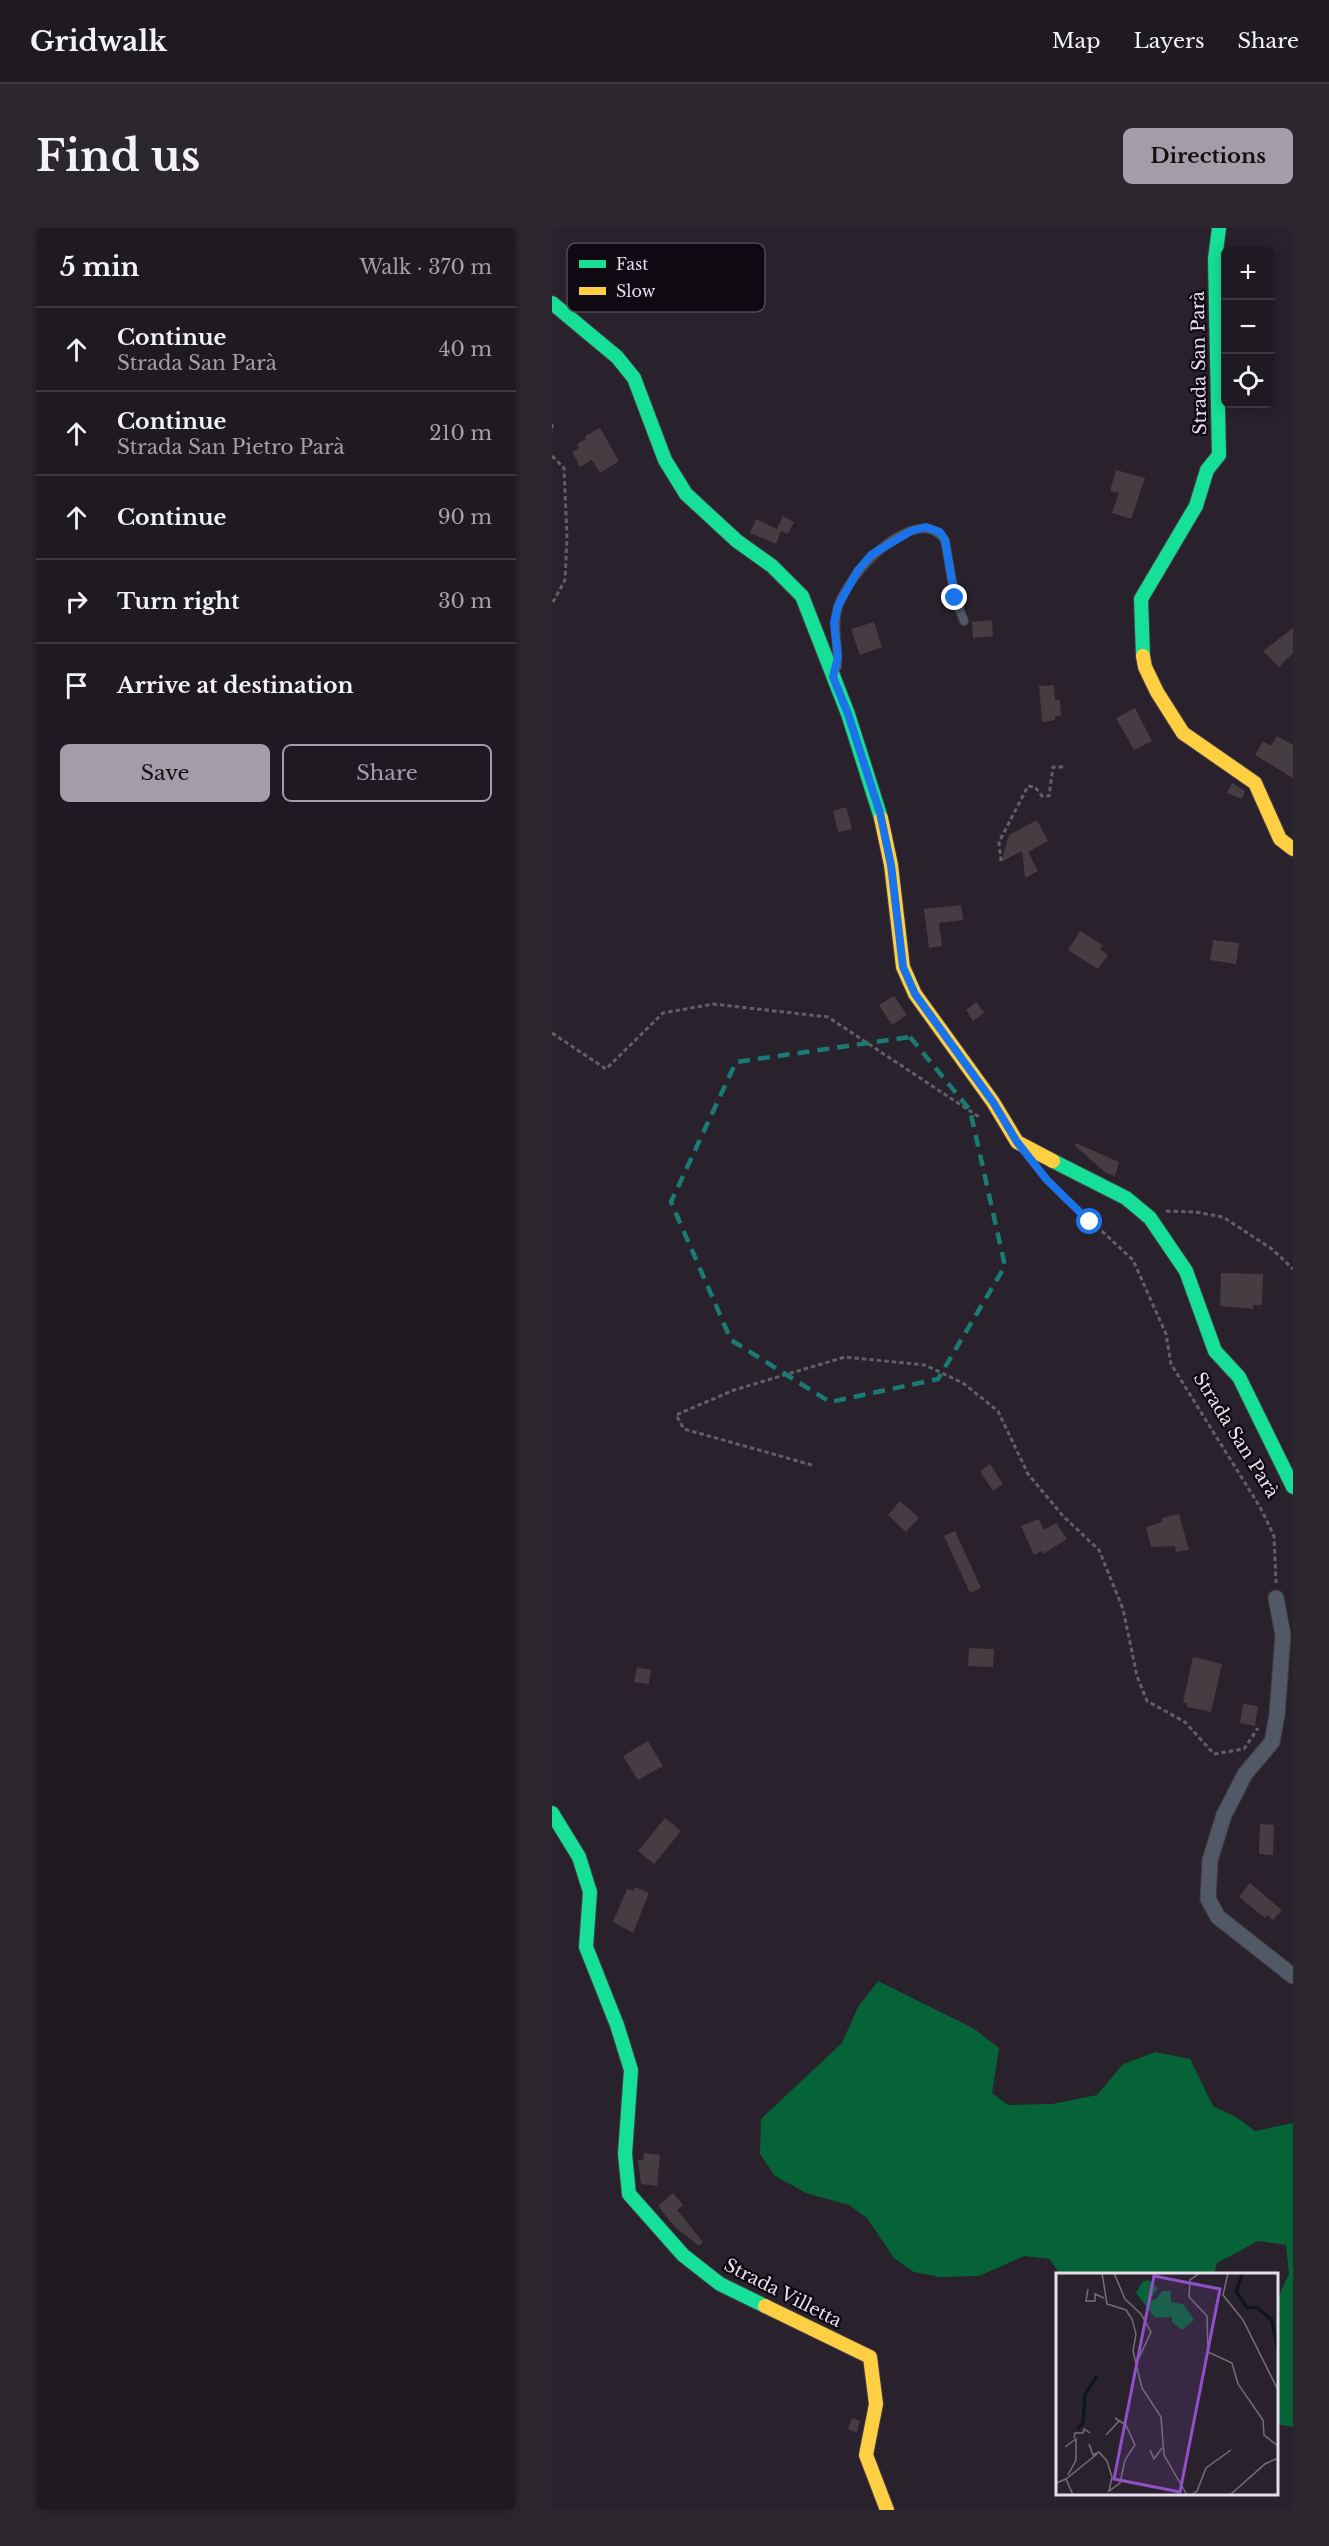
<!DOCTYPE html>
<html lang="en">
<head>
<meta charset="utf-8">
<style>
	:root { --surface:#1f1921; --page:#2c262e; --text:#f1f3f6; --muted:#a1a0a5; --line:#3c383f; --accent:#a49ca9 }
	body { margin:0; font-family:"Libre Baskerville",serif; background:var(--page); color:var(--text) }
	.controls { position:absolute; right:18px; top:18px; display:grid; overflow:hidden; border-radius:9px; box-shadow:0 3px 15px #0003 }
	.controls button { width:54px; height:54px; display:grid; place-items:center; padding:0; border:0; border-bottom:2px solid var(--line); background:var(--surface); color:var(--text); font:30px sans-serif }
	.stop { position:absolute; width:18px; height:18px; margin:-14px; border:4px solid #1a73e8; border-radius:50%; background:#fff }
	.stop.end { background:#1a73e8; border-color:#fff; box-shadow:0 2px 6px #0008 }
	.list { margin:0; padding:0; list-style:none }
	h2 { display:flex; justify-content:space-between; align-items:center; height:78px; margin:0; padding:0 24px; font-size:26px }
	h2 small { font-size:20px; font-weight:400; color:var(--muted) }
	.list li { display:grid; grid-template-columns:39px 1fr auto; gap:18px; align-items:center; box-sizing:border-box; height:84px; padding:0 24px; border-top:2px solid var(--line) }
	.list b { display:block; font-size:22px; white-space:nowrap }
	.list p { margin:0; font-size:20px; white-space:nowrap; color:var(--muted) }
	.list em { font-size:20px; font-style:normal; color:var(--muted) }
	.actions { display:flex; gap:12px; padding:18px 24px }
	.actions a { flex:1; padding:14px 0; border:2px solid var(--accent); border-radius:9px; text-align:center; font-size:21px; color:var(--accent) }
	.actions .main { background:var(--accent); color:#111 }
	.icon { flex:none; width:33px; height:33px; fill:none; stroke:currentColor; stroke-width:2; stroke-linecap:round; stroke-linejoin:round }
	.map { position:relative; flex:none; width:741px; height:2282px; overflow:hidden; border-radius:9px }
	header { display:flex; align-items:center; gap:36px; box-sizing:border-box; height:84px; padding:0 30px; background:var(--surface); border-bottom:2px solid var(--line) }
	header strong { font-size:28px }
	nav { display:flex; gap:33px; margin-inline-start:auto; font-size:21px }
	.intro { display:flex; align-items:center; justify-content:space-between; box-sizing:border-box; height:144px; padding:0 36px }
	h1 { margin:0; font-size:42px }
	.button { padding:15px 27px; border-radius:9px; background:var(--accent); color:#111; font-size:21px; font-weight:700 }
	main { display:flex; gap:36px; padding:0 36px }
	aside { flex:1; background:var(--surface); border-radius:9px; box-shadow:0 3px 15px #0003 }
	.map>svg:first-child { display:block }
	.forest { fill:#066338 }
	.building { fill:#463d42 }
	.lines { fill:none; stroke-linecap:round; stroke-linejoin:round }
	.lane-casing { stroke:#433c46; stroke-width:10 }
	.street-casing { stroke:#433c46; stroke-width:17 }
	.fast-casing { stroke:#433c46; stroke-width:16 }
	.slow-casing { stroke:#433c46; stroke-width:16 }
	.path { stroke:#5e616c; stroke-width:3; stroke-dasharray:4.5 3; stroke-linecap:butt }
	.lane { stroke:#515866; stroke-width:8 }
	.street { stroke:#515866; stroke-width:15 }
	.fast { stroke:#16e098; stroke-width:14 }
	.slow { stroke:#ffcf43; stroke-width:14 }
	.route { stroke:#1a73e8; stroke-width:8 }
	.marked { fill:none; stroke:#1a7b74; stroke-width:4.5; stroke-dasharray:12 8; stroke-linejoin:round }
	.labels { text-anchor:middle; dominant-baseline:central; stroke-width:4.5; stroke-linejoin:round; paint-order:stroke }
	.street-label { font-size:18px; fill:#e7deed; stroke:#0f0912 }
	.inset-river { fill:none; stroke:#0a151d; stroke-width:3 }
	.inset-road { fill:none; stroke:#756d79; stroke-width:1.5 }
	.view { fill:#9150c8; fill-opacity:0.15; stroke:#9150c8; stroke-width:3 }
	.inset-edge { fill:none; stroke:#e7deed; stroke-width:3 }
	.key { fill:#0f0912; stroke:#504954; stroke-width:1.5 }
	.key-label { font-size:16px; fill:#e7deed }
</style>
</head>
<body>
<header>
<strong>Gridwalk</strong>
<nav><a>Map</a><a>Layers</a><a>Share</a></nav>
</header>
<div class="intro"><h1>Find us</h1><a class="button">Directions</a></div>
<main>
<aside>
<h2>5 min<small>Walk · 370 m</small></h2>
<ul class="list">
<li><svg class="icon" aria-label="ahead" viewBox="0 0 24 24"><path d="M12 20V5M6 11l6-6 6 6"/></svg><div><b>Continue</b><p>Strada San Parà</p></div><em>40 m</em></li>
<li><svg class="icon" aria-label="ahead" viewBox="0 0 24 24"><path d="M12 20V5M6 11l6-6 6 6"/></svg><div><b>Continue</b><p>Strada San Pietro Parà</p></div><em>210 m</em></li>
<li><svg class="icon" aria-label="ahead" viewBox="0 0 24 24"><path d="M12 20V5M6 11l6-6 6 6"/></svg><div><b>Continue</b></div><em>90 m</em></li>
<li><svg class="icon" aria-label="right" viewBox="0 0 24 24"><path d="M7 20v-9h11M14 6l5 5-5 5"/></svg><div><b>Turn right</b></div><em>30 m</em></li>
<li><svg class="icon" aria-label="arrive" viewBox="0 0 24 24"><path d="M6 21V4h12l-3 4 3 4H6"/></svg><div><b>Arrive at destination</b></div></li>
</ul>
<div class="actions"><a class="main">Save</a><a>Share</a></div>
</aside>
<div class="map">
<svg width="741" height="2282" viewBox="0 0 741 2282">
	<rect width="100%" height="100%" fill="#29212c"/>
	<!-- forest -->
	<polygon class="forest" points="326,1753 421,1800 447,1820 440,1865 456,1877 500,1876 545,1867 571,1836 604,1824 638,1831 661,1878 684,1889 703,1903 741,1895 741,2199 724,2196 725,2071 737,2046 734,2017 706,2013 665,2035 662,2046 508,2046 498,2031 472,2028 427,2048 388,2049 362,2044 342,2030 315,1990 297,1977 254,1965 223,1948 208,1926 209,1891 290,1815 306,1779"/>
	<!-- building -->
	<g class="building">
		<polygon points="48,200 67,233 48,245 40,232 28,239 20,224 27,220 25,216 34,211 33,208"/>
		<polygon points="564,242 593,250 579,291 560,285 567,265 558,263"/>
		<polygon points="231,288 242,294 236,306 229,303 224,316 198,305 204,291 225,301"/>
		<polygon points="440,392 441,408 421,410 420,394"/>
		<polygon points="322,394 330,419 308,427 299,401"/>
		<polygon points="741,400 741,425 727,439 711,423"/>
		<polygon points="502,457 503,472 508,472 509,488 503,488 503,492 490,494 487,458"/>
		<polygon points="583,480 600,513 582,522 564,490"/>
		<polygon points="725,508 741,517 741,550 703,527 711,513 719,518"/>
		<polygon points="680,555 693,563 690,571 675,565"/>
		<polygon points="294,579 300,601 286,604 281,583"/>
		<polygon points="485,592 496,613 476,624 486,643 473,650 470,623 449,634 457,607"/>
		<polygon points="409,677 411,692 387,695 390,718 377,720 372,681"/>
		<polygon points="528,703 551,717 548,721 556,727 546,741 516,722"/>
		<polygon points="661,712 687,715 684,736 658,732"/>
		<polygon points="342,768 355,787 340,797 327,777"/>
		<polygon points="424,774 432,785 421,793 414,782"/>
		<polygon points="524,915 567,934 563,948 554,945 523,918"/>
		<polygon points="669,1045 711,1046 710,1077 701,1077 701,1081 668,1078"/>
		<polygon points="438,1236 451,1256 441,1263 428,1243"/>
		<polygon points="348,1273 367,1290 354,1304 336,1287"/>
		<polygon points="627,1286 637,1322 624,1324 623,1318 599,1319 594,1299 610,1294 610,1290"/>
		<polygon points="487,1291 492,1302 504,1295 515,1311 491,1326 490,1323 482,1327 469,1298"/>
		<polygon points="403,1303 429,1360 418,1365 392,1308"/>
		<polygon points="417,1420 442,1421 441,1439 416,1438"/>
		<polygon points="641,1429 670,1436 659,1484 635,1479 635,1475 631,1474"/>
		<polygon points="85,1439 99,1442 97,1456 82,1454"/>
		<polygon points="691,1476 706,1478 703,1498 688,1495"/>
		<polygon points="96,1513 111,1538 86,1552 71,1528"/>
		<polygon points="113,1590 129,1603 102,1636 86,1623"/>
		<polygon points="708,1596 722,1597 721,1627 707,1626"/>
		<polygon points="698,1655 730,1682 721,1692 715,1687 713,1690 687,1669"/>
		<polygon points="83,1659 97,1665 81,1705 61,1694 75,1661 82,1663"/>
		<polygon points="92,1925 108,1927 105,1958 89,1956 86,1932 91,1932"/>
		<polygon points="121,1965 131,1977 125,1982 151,2014 147,2018 122,1998 106,1978"/>
		<polygon points="300,2190 308,2193 305,2205 296,2201"/>
	</g>
	<g class="lines">
		<!-- lane casing -->
		<g class="lane-casing">
			<path id="lane" d="M285 439C287 419 280 399 286 379 295 347 363 272 393 312L403 370 412 393"/>
		</g>
		<!-- street casing -->
		<g class="street-casing">
			<polyline id="street" points="724,1370 731,1407 725,1487 720,1514 693,1546 672,1587 658,1632 656,1671 666,1689 741,1748"/>
		</g>
		<!-- fast casing -->
		<g class="fast-casing">
			<g id="fast">
				<polyline points="0,75 65,129 82,150 113,232 134,266 185,313 220,338 250,368 296,486 329,590"/>
				<polyline points="591,428 589,371 644,278 655,242 667,227 663,31 667,0"/>
				<polyline points="501,933 574,970 598,990 634,1043 663,1123 687,1149 741,1259"/>
				<polyline points="0,1585 27,1629 38,1664 34,1719 65,1797 79,1842 73,1926 77,1966 131,2027 168,2056 213,2078"/>
			</g>
		</g>
		<!-- slow casing -->
		<g class="slow-casing">
			<g id="slow">
				<polyline points="591,428 593,439 605,464 631,505 703,555 728,611 741,621"/>
				<polyline points="329,590 339,637 351,739 363,766 441,874 465,914 501,933"/>
				<polyline points="213,2078 318,2129 324,2176 314,2227 335,2282"/>
			</g>
		</g>
		<!-- path -->
		<g class="path">
			<polyline points="0,196 0,204"/>
			<polyline points="0,228 12,240 15,309 13,352 0,376"/>
			<polyline points="449,633 447,614 476,558 483,559 490,568 497,568 501,539 512,539"/>
			<polyline points="0,805 54,841 111,785 161,776 276,789 427,889"/>
			<polyline points="495,952 581,1032 614,1106 619,1136 708,1279 722,1308 724,1355"/>
			<polyline points="614,983 644,984 671,989 720,1021 741,1041"/>
			<polyline points="260,1237 132,1201 124,1187 182,1162 293,1129 373,1137 411,1155 446,1183 476,1246 511,1288 547,1322 571,1381 585,1448 595,1473 633,1494 662,1526 692,1521 706,1500"/>
		</g>
		<!-- lane -->
		<use href="#lane" class="lane"/>
		<!-- street -->
		<use href="#street" class="street"/>
		<!-- fast -->
		<use href="#fast" class="fast"/>
		<!-- slow -->
		<use href="#slow" class="slow"/>
	</g>
	<g class="lines">
		<!-- route -->
		<polyline class="route" points="403,370 393,312 388,304 374,299 359,303 319,327 306,342 286,378 282,395 286,429 281,449 296,486 328,585 339,637 351,739 363,766 441,874 465,914 495,952 538,994"/>
	</g>
	<!-- marked area -->
	<path class="marked" d="M358 809 418 882 453 1038 386 1151 278 1174 179 1112 119 974 184 834Z"/>
	<g class="labels">
		<!-- street labels -->
		<g class="street-label">
			<text transform="translate(647 135) rotate(-91)">Strada San Parà</text>
			<text transform="translate(684 1207) rotate(58)">Strada San Parà</text>
			<text transform="translate(231 2065) rotate(27)">Strada Villetta</text>
		</g>
	</g>
	<!-- overview -->
	<g transform="translate(504 2045)">
		<rect width="222" height="222" fill="#29212c"/>
		<path d="M92 7 102 15 94 27 100 26 106 18H115V29L127 31 138 47 126 57 116 49V44L99 45 80 20 86 9Z" fill="#066338"/>
		<path class="inset-river" d="M187 0 180 18 191 35 200 34 216 47 222 80M22 156 27 150 29 121 41 103"/>
		<path class="inset-road" d="M46 0 51 31 70 37 76 46 80 61 77 78 86 115 105 144 108 182 131 222M58 0 69 26 85 41 95 59 83 85M144 0 134 7 133 24 151 43 152 79 176 90 182 111 207 147 208 162 222 173M172 0 167 22 187 47 222 117M32 16 30 28H39V21L48 25M50 162 63 148M18 165 19 160H27L28 156 34 160M33 171 37 182 43 179 51 188 56 204 53 218 64 210 69 187 79 172 70 152 59 145M9 174 20 166V187L12 202M94 177 98 186 106 175M10 206 41 181M0 210 10 206 17 222M135 222 141 218 150 195 175 177M174 222 209 191 222 185"/>
		<path class="view" d="M98 3 164 16 124 219 58 206Z"/>
		<rect width="222" height="222" class="inset-edge"/>
	</g>
	<!-- legend -->
	<rect x="15" y="15" width="198" height="69" rx="9" class="key"/>
	<rect x="27" y="32" width="27" height="8" fill="#16e098"/>
	<rect x="27" y="59" width="27" height="8" fill="#ffcf43"/>
	<g class="key-label">
		<text x="64" y="42">Fast</text>
		<text x="64" y="69">Slow</text>
	</g>
</svg>
<div class="controls">
<button>+</button>
<button>−</button>
<button><svg class="icon" aria-label="locate" viewBox="0 0 24 24"><circle cx="12" cy="12" r="6"/><path d="M12 2v4M12 18v4M2 12h4M18 12h4"/></svg></button>
</div>
<div class="stop" style="left:538px;top:994px"></div>
<div class="stop end" style="left:403px;top:370px"></div>
</div>
</main>
</body>
</html>
